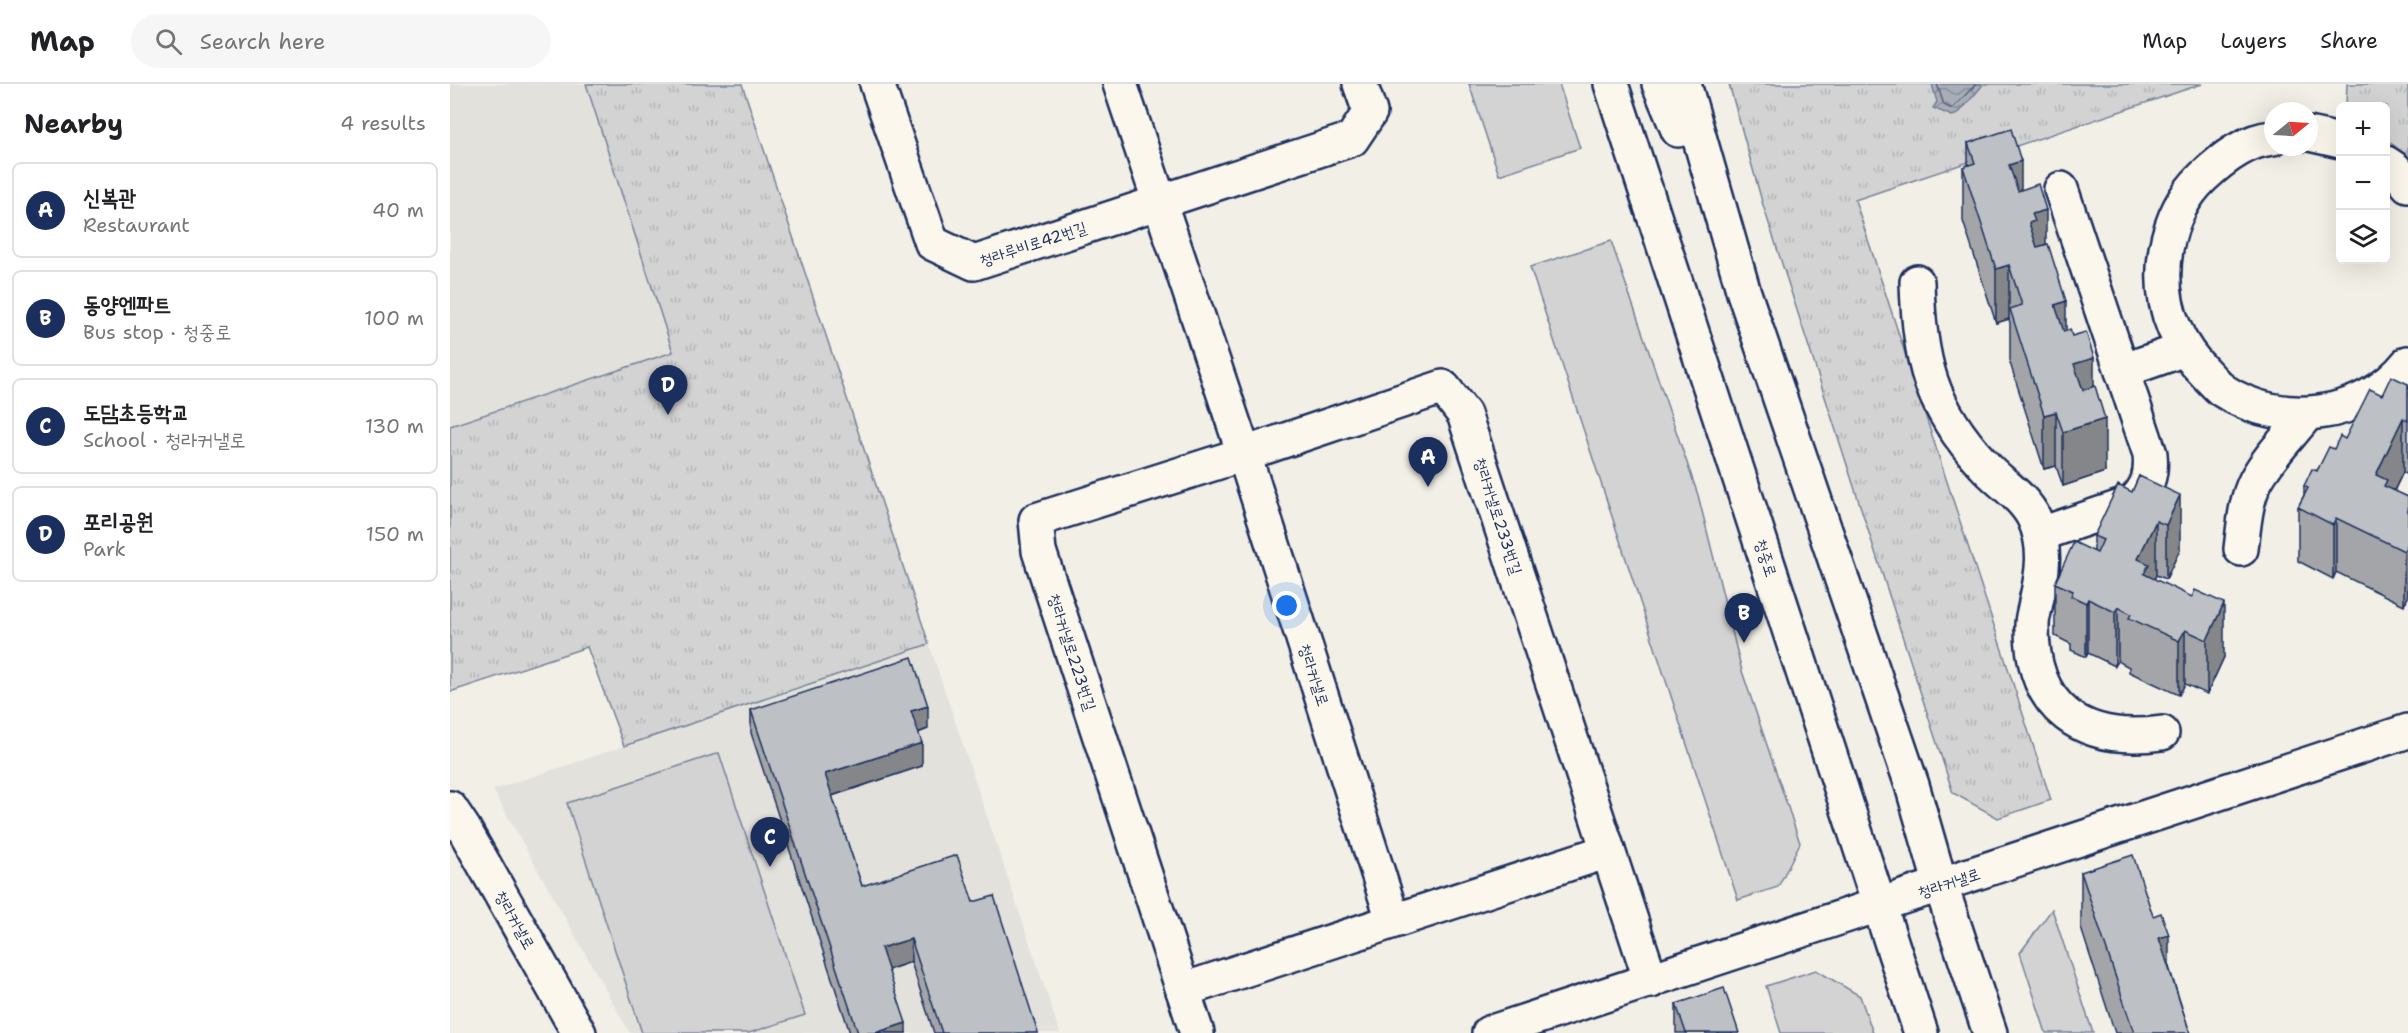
<!DOCTYPE html>
<html lang="en">
<head>
<meta charset="utf-8">
<style>
	:root { --surface:#fff; --page:#f6f6f6; --text:#202124; --muted:#757577; --line:#e0e0e0; --accent:#1b2f5e }
	body { margin:0; font-family:"Shantell Sans","Poor Story",sans-serif; background:var(--page); color:var(--text) }
	.controls { position:absolute; right:18px; top:18px; display:grid; overflow:hidden; border-radius:9px; box-shadow:0 6px 24px #0002 }
	.controls button { width:54px; height:54px; display:grid; place-items:center; padding:0; border:0; border-bottom:2px solid var(--line); background:var(--surface); color:var(--text); font:30px sans-serif }
	.compass { position:absolute; left:1814px; top:18px; width:54px; height:54px; border-radius:50%; background:var(--surface); box-shadow:0 6px 24px #0002; rotate:72deg }
	.you { position:absolute; left:837px; top:522px; width:21px; height:21px; margin:-15px; border:4px solid #fff; border-radius:50%; background:#1a73e8; box-shadow:0 0 0 9px #1a73e833 }
	.badge { display:grid; place-items:center; width:39px; height:39px; border-radius:50%; background:var(--accent); color:#fff; font-size:20px; font-weight:700 }
	.pin { position:absolute; translate:-50% -50px; filter:drop-shadow(0 2px 3px #0008) }
	.pin::after { content:''; position:absolute; top:32px; width:21px; height:18px; background:inherit; clip-path:polygon(0 0,100% 0,50% 100%) }
	.list { margin:0; padding:0; list-style:none }
	h2 { display:flex; justify-content:space-between; align-items:center; height:78px; margin:0; padding:0 24px; font-size:26px }
	h2 small { font-size:20px; font-weight:400; color:var(--muted) }
	.list li { display:grid; grid-template-columns:39px 1fr auto; gap:18px; align-items:center; box-sizing:border-box; height:96px; margin:0 12px 12px; padding:0 12px; border:2px solid var(--line); border-radius:9px }
	.list b { display:block; font-size:22px; white-space:nowrap }
	.list p { margin:0; font-size:20px; white-space:nowrap; color:var(--muted) }
	.list em { font-size:20px; font-style:normal; color:var(--muted) }
	.icon { flex:none; width:33px; height:33px; fill:none; stroke:currentColor; stroke-width:2; stroke-linecap:round; stroke-linejoin:round }
	.map { position:relative; flex:none; width:1958px; height:949px; overflow:hidden }
	header { display:flex; align-items:center; gap:36px; box-sizing:border-box; height:84px; padding:0 30px; background:var(--surface); border-bottom:2px solid var(--line) }
	header strong { font-size:28px }
	nav { display:flex; gap:33px; margin-inline-start:auto; font-size:21px }
	.search { width:420px; height:54px; background:var(--page); display:flex; align-items:center; gap:15px; box-sizing:border-box; padding:0 21px; border-radius:33px; color:var(--muted); font-size:22px }
	main { display:flex }
	aside { flex:1; background:var(--surface) }
	.map>svg:first-child { display:block }
	.built { fill:#e2e1dc }
	.grass { fill:#d2d3d2; stroke:#768198; stroke-width:1.5 }
	.park { fill:url(#park-tufts); stroke:#768198; stroke-width:1.5 }
	.water { fill:url(#water-waves); stroke:#707b93; stroke-width:1.5 }
	.lines { fill:none; stroke-linecap:round; stroke-linejoin:round }
	.shore { stroke:#546182; stroke-width:1.5 }
	.minor-casing { stroke:#1b2f5e; stroke-width:38 }
	.minor { stroke:#fbf7ec; stroke-width:33 }
	.wall { fill:#a3a5a9; stroke:#1b2f5e; stroke-width:1.5 }
	.shaded-wall { fill:#848689; stroke:#1b2f5e; stroke-width:1.5 }
	.building { fill:#bdc0c4; stroke:#1b2f5e; stroke-width:1.5 }
	.labels { text-anchor:middle; dominant-baseline:central; stroke-width:5; stroke-linejoin:round; paint-order:stroke }
	.street-label { font-size:16px; fill:#1b2f5e; stroke:#fbf7ec }
</style>
</head>
<body>
<header>
<strong>Map</strong>
<div class="search"><svg class="icon" aria-label="search" viewBox="0 0 24 24"><circle cx="10" cy="10" r="6"/><path d="M15 15l6 6"/></svg>Search here</div>
<nav><a>Map</a><a>Layers</a><a>Share</a></nav>
</header>
<main>
<aside>
<h2>Nearby<small>4 results</small></h2>
<ul class="list">
<li><span class="badge">A</span><div><b>신복관</b><p>Restaurant</p></div><em>40 m</em></li>
<li><span class="badge">B</span><div><b>동양엔파트</b><p>Bus stop · 청중로</p></div><em>100 m</em></li>
<li><span class="badge">C</span><div><b>도담초등학교</b><p>School · 청라커낼로</p></div><em>130 m</em></li>
<li><span class="badge">D</span><div><b>포리공원</b><p>Park</p></div><em>150 m</em></li>
</ul>
</aside>
<div class="map">
<svg width="1958" height="949" viewBox="0 0 1958 949">
	<defs>
		<pattern id="park-tufts" width="24" height="20" patternUnits="userSpaceOnUse" patternTransform="scale(1.5)"><rect width="24" height="20" fill="#d2d3d2"/><path d="M3 7l-1-3M5 7V3M7 7l1-3M15 17l-1-3M17 17v-4M19 17l1-3" fill="none" stroke="#b4b5b7"/></pattern>
		<pattern id="water-waves" width="16" height="10" patternUnits="userSpaceOnUse" patternTransform="scale(1.5)"><rect width="16" height="10" fill="#a9adb7"/><path d="M0 5q4-4 8 0t8 0" fill="none" stroke="#898d98"/></pattern>
	</defs>
	<rect width="100%" height="100%" fill="#f2efe6"/>
	<filter id="ink" filterUnits="userSpaceOnUse"><feTurbulence type="fractalNoise" baseFrequency=".0167" numOctaves="2"/><feDisplacementMap in="SourceGraphic" scale="12" xChannelSelector="R" yChannelSelector="G"/><feConvolveMatrix kernelMatrix="1 2 1 2 8 2 1 2 1" color-interpolation-filters="sRGB"/></filter>
	<g filter="url(#ink)">
		<!-- built -->
		<g class="built">
			<polygon points="0,0 136,0 223,268 0,342"/>
			<polygon points="479,560 610,949 180,949 43,706"/>
		</g>
		<!-- grass -->
		<g class="grass">
			<polygon points="1019,0 1109,0 1130,64 1049,91"/>
			<polygon points="1161,157 1248,411 1292,587 1350,759 1328,803 1288,816 1080,183"/>
			<polygon points="269,669 355,931 299,949 192,949 117,719"/>
			<polygon points="1602,825 1643,949 1596,949 1570,869"/>
			<polygon points="1366,886 1410,912 1423,949 1331,949 1316,902"/>
		</g>
		<!-- park -->
		<g class="park">
			<polygon points="136,0 292,0 479,560 174,662 137,563 0,608 0,342 223,268"/>
			<polygon points="1279,0 1752,0 1405,116 1601,716 1548,734 1503,709 1313,121"/>
			<polygon points="1897,0 1958,0 1958,73 1936,55 1936,22 1896,22"/>
		</g>
		<!-- water -->
		<polygon class="water" points="1482,0 1531,0 1532,2 1508,30 1502,32 1483,24 1487,18"/>
		<g class="lines">
			<!-- shore -->
			<polyline class="shore" points="1487,0 1494,21 1502,25 1526,0"/>
			<!-- minor casing -->
			<g class="minor-casing">
				<g id="minor">
					<polyline points="427,0 482,159 524,179 902,55 920,28 910,0"/>
					<polyline points="670,0 794,370 943,836"/>
					<polyline points="1161,0 1471,949"/>
					<polyline points="1209,0 1228,46"/>
					<polyline points="1234,0 1294,209 1462,701 1491,802 1540,949"/>
					<polyline points="1859,50 1890,57"/>
					<path d="M1823 54C1796 56 1772 75 1753 93 1733 112 1721 138 1716 165 1708 213 1721 255 1756 290 1761 295 1766 301 1772 306 1831 345 1914 334 1958 279"/>
					<polyline points="1936,79 1945,85 1958,101"/>
					<path d="M1467 198C1469 276 1480 323 1534 381 1550 399 1573 412 1584 434 1597 462 1593 489 1586 518 1585 526 1582 533 1582 541 1581 625 1632 660 1712 649"/>
					<polyline points="1672,287 1735,265"/>
					<path d="M1591 450 1682 419C1698 405 1702 390 1700 370L1611 105"/>
					<path d="M1791 465C1794 442 1795 417 1806 396 1819 372 1840 352 1857 330"/>
					<polyline points="0,724 14,745 129,949"/>
					<polyline points="733,906 1158,767"/>
					<polyline points="747,949 589,467 586,436 794,370 993,303 1014,330 1201,897"/>
					<polyline points="1039,949 1958,647"/>
				</g>
			</g>
			<!-- minor -->
			<use href="#minor" class="minor"/>
		</g>
		<!-- wall -->
		<g class="wall">
			<polygon points="1518,59 1571,106 1596,160 1616,247 1622,252 1644,302 1655,388 1613,402 1606,382 1594,385 1560,279 1560,239 1559,235 1546,239 1513,137 1513,83 1518,81"/>
			<polygon points="1958,300 1958,391 1953,388 1944,407 1958,413 1958,513 1954,521 1886,488 1883,495 1848,477 1848,423 1854,411 1854,402 1884,365 1895,355 1932,311"/>
			<polygon points="1689,392 1730,465 1716,495 1706,491 1704,495 1774,573 1757,610 1735,600 1729,611 1679,588 1679,583 1668,577 1665,582 1638,569 1636,573 1621,566 1621,560 1605,552 1605,499 1644,468 1644,452 1682,408"/>
			<polygon points="301,626 478,645 468,649 472,682 382,712 412,802 523,818 588,949 484,949 461,878 438,886 456,949 400,949 301,649"/>
			<polygon points="1631,788 1719,883 1740,949 1665,949 1631,844"/>
			<polygon points="1226,920 1289,949 1226,949"/>
		</g>
		<!-- shaded-wall -->
		<g class="shaded-wall">
			<polygon points="1571,77 1571,131 1559,81"/>
			<polygon points="1596,126 1596,180 1585,191 1579,139 1582,130"/>
			<polygon points="1559,181 1559,235 1546,239 1546,185"/>
			<polygon points="1616,217 1616,271 1605,221"/>
			<polygon points="1644,274 1644,328 1624,334 1624,280"/>
			<polygon points="1606,328 1606,382 1594,385 1594,331"/>
			<polygon points="1953,334 1953,388 1937,421 1926,391"/>
			<polygon points="1655,335 1655,388 1613,402 1613,348"/>
			<polygon points="1730,411 1730,465 1716,495 1716,441"/>
			<polygon points="1886,434 1886,488 1883,495 1883,441"/>
			<polygon points="1706,437 1706,491 1699,506 1688,475"/>
			<polygon points="1958,459 1958,513 1954,521 1954,467"/>
			<polygon points="1638,515 1638,569 1636,573 1636,519"/>
			<polygon points="1774,519 1774,573 1757,610 1757,556"/>
			<polygon points="1668,523 1668,577 1665,582 1665,528"/>
			<polygon points="1735,546 1735,600 1729,611 1729,557"/>
			<polygon points="478,622 478,645 461,651 461,627"/>
			<polygon points="472,659 472,682 375,714 375,690"/>
			<polygon points="1719,851 1719,907 1709,854"/>
			<polygon points="461,855 461,878 431,888 431,864"/>
			<polygon points="456,939 456,949 425,949"/>
		</g>
		<!-- building -->
		<g class="building">
			<polygon points="1561,45 1571,77 1559,81 1568,107 1588,100 1596,126 1582,130 1585,137 1579,139 1587,163 1598,160 1616,217 1605,221 1614,248 1620,245 1622,252 1636,248 1644,274 1624,280 1633,306 1645,302 1655,335 1613,348 1606,328 1594,331 1560,225 1572,221 1559,181 1546,185 1513,83 1525,79 1518,59"/>
			<polygon points="1941,292 1958,300 1958,337 1953,334 1926,391 1937,396 1934,402 1958,413 1958,459 1954,467 1886,434 1883,441 1848,423 1858,404 1854,402 1862,385 1867,387 1879,363 1884,365 1890,352 1895,355 1920,305 1932,311"/>
			<polygon points="1689,392 1730,411 1716,441 1706,437 1688,475 1699,480 1694,490 1742,513 1745,506 1774,519 1757,556 1735,546 1729,557 1679,534 1681,530 1668,523 1665,528 1638,515 1636,519 1621,512 1623,507 1605,499 1624,458 1647,469 1653,456 1644,452 1668,401 1682,408"/>
			<polygon points="462,573 478,622 461,627 472,659 375,690 412,802 507,771 523,818 544,812 588,949 492,949 461,855 431,864 456,939 425,949 408,949 301,626"/>
			<polygon points="1683,771 1703,832 1711,829 1719,851 1709,854 1740,949 1684,949 1631,788"/>
			<polygon points="1274,904 1289,949 1236,949 1226,920"/>
		</g>
	</g>
	<g class="labels">
		<!-- street labels -->
		<g class="street-label">
			<text transform="translate(583 160) rotate(-18)">청라루비로42번길</text>
			<text transform="translate(1048 432) rotate(72)">청라커낼로233번길</text>
			<text transform="translate(1316 474) rotate(72)">청중로</text>
			<text transform="translate(622 568) rotate(72)">청라커낼로223번길</text>
			<text transform="translate(864 591) rotate(72)">청라커낼로</text>
			<text transform="translate(1499 799) rotate(-18)">청라커낼로</text>
			<text transform="translate(65 836) rotate(61)">청라커낼로</text>
		</g>
	</g>
</svg>
<div class="controls">
<button>+</button>
<button>−</button>
<button><svg class="icon" aria-label="layers" viewBox="0 0 24 24"><path d="M12 4l9 5-9 5-9-5zM3 14l9 5 9-5"/></svg></button>
</div>
<svg class="compass" viewBox="-18 -18 36 36"><path d="M0-13l5 13h-10z" fill="#e53935"/><path d="M0 13l5-13h-10z" fill="#757577"/></svg>
<div class="you"></div>
<div class="pin badge" style="left:978px;top:403px">A</div>
<div class="pin badge" style="left:1294px;top:559px">B</div>
<div class="pin badge" style="left:320px;top:783px">C</div>
<div class="pin badge" style="left:218px;top:331px">D</div>
</div>
</main>
</body>
</html>
